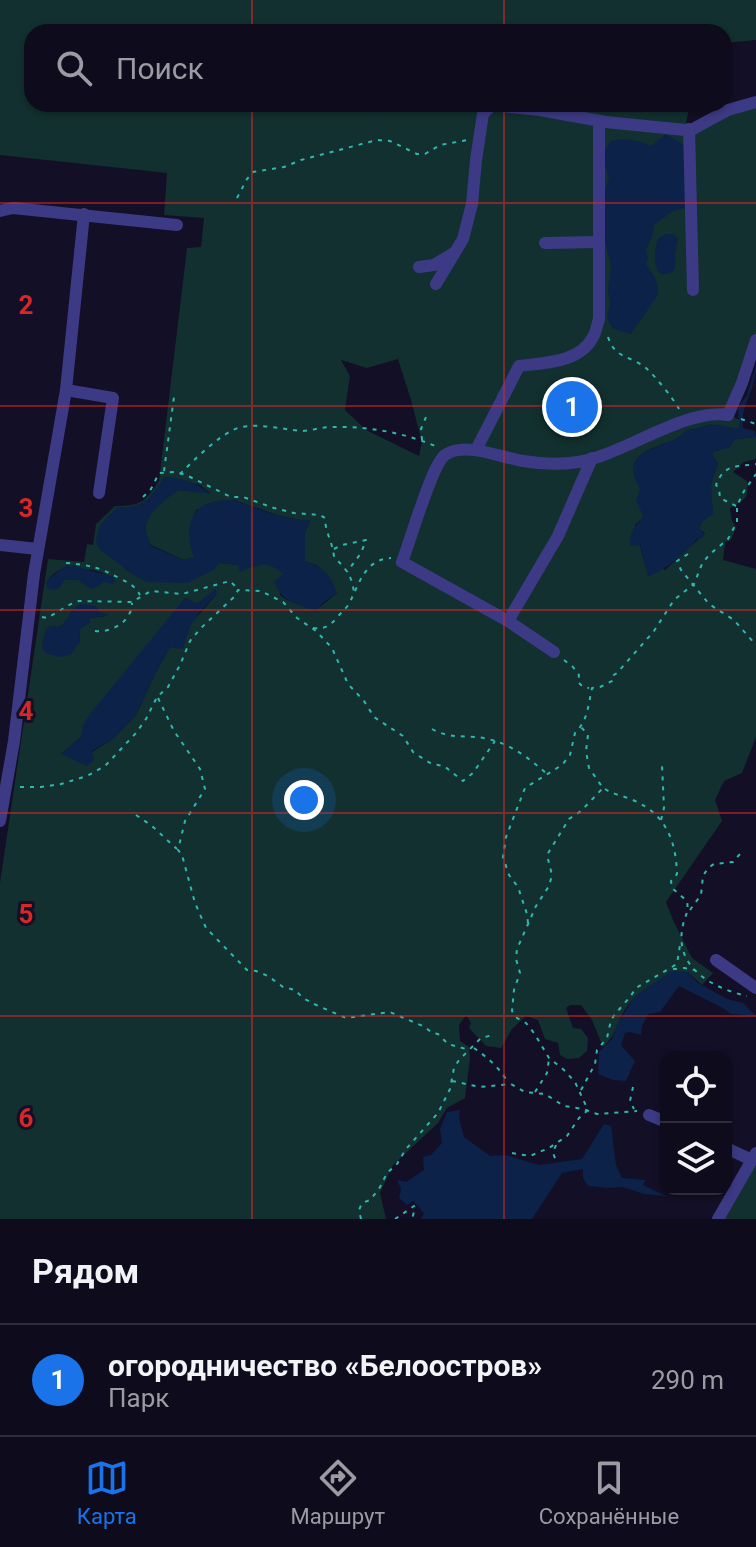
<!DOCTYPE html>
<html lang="ru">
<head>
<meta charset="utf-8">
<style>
	:root { --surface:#0e0b1c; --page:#171425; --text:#f1f3f6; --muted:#9b9ba3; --line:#2e2b3b; --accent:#1a73e8 }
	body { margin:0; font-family:Roboto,sans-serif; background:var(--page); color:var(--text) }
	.controls { position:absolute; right:24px; bottom:24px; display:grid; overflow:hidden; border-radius:16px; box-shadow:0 2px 6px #0004 }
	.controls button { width:72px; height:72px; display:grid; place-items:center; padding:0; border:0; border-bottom:2px solid var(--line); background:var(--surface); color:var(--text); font:40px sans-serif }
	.you { position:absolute; left:304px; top:800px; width:28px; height:28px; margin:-20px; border:6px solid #fff; border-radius:50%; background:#1a73e8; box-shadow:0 0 0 12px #1a73e833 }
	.badge { display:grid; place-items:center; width:52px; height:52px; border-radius:50%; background:var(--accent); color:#fff; font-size:26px; font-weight:700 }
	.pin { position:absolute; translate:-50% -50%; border:4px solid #fff; box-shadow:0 2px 8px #0006 }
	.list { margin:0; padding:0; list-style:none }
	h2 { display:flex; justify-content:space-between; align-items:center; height:104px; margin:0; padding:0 32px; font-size:34px }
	h2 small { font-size:26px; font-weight:400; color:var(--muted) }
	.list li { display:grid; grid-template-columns:52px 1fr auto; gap:24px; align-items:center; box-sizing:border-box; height:112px; padding:0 32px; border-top:2px solid var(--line) }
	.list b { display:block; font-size:30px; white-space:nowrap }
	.list p { margin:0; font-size:26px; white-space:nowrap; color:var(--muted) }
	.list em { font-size:26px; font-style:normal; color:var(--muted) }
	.icon { flex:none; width:44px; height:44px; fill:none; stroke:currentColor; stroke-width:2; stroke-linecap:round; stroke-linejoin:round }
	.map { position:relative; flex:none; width:756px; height:1219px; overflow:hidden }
	.search { position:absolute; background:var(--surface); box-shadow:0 2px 6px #0004; left:24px; right:24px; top:24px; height:88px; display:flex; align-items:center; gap:20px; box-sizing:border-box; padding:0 28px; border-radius:24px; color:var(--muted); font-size:30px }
	.sheet { height:216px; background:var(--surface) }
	nav { display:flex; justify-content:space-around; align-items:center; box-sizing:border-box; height:112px; border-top:2px solid var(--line); background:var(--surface); font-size:22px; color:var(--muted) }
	nav a { display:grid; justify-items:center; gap:4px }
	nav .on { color:var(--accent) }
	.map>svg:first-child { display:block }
	.green { fill:#12302f; fill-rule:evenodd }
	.water { fill:#0c2248 }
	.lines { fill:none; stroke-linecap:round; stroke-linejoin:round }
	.path { stroke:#2fb8b0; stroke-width:2; stroke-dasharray:4 6; stroke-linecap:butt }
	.minor { stroke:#3d3a85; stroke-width:12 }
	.grid { fill:none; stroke:#d62828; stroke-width:2; stroke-opacity:0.55 }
	.grid-label { font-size:26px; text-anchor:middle; font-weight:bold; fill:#d62828; stroke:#130f26; stroke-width:6; stroke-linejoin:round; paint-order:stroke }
</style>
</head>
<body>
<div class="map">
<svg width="756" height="1219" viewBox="0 0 756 1219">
	<rect width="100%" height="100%" fill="#130f26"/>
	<!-- green -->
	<g class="green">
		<path d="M0 0H756V40L724 43V32H32V104H482L487 109 515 104H691L689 107 685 130 756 102V341L730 415 739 420V428C729 429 719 424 709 425 701 427 695 430 687 430 672 448 645 442 634 465L640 489 641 510 644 517 635 525 643 558 665 570 705 533 699 529 711 497V484L718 463 711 453 715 451 720 450 735 439 756 437V459L744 462 733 472 747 481C749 499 745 500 730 508L732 521 736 527 731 540 725 542 723 560 756 569V737L742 773 724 781 715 800 722 821 666 902 673 920 692 958 713 973 702 985 688 972C660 980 636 988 622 1015 616 1028 614 1037 603 1047L592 1020 581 1005H570L566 1008 573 1028 581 1029 588 1038 587 1051 579 1058 567 1059 560 1055 558 1043 545 1039 538 1020 526 1016 512 1029 501 1048 486 1046 469 1028 471 1023 466 1015 459 1025 460 1041 469 1047 470 1058 465 1098 447 1108 438 1123 393 1165 380 1193 386 1219H0V883L48 559 84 562 87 544 93 545 96 524 115 506C141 506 145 502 159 481L187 248 201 247 204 218 164 215 167 173 0 155ZM398 359 411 400 422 442 419 456 366 430 345 410 350 376 341 360 367 368ZM183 481 200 485 210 493 179 490C165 498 143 514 146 532 146 537 149 541 151 545L184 560 195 557C187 541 189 526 196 510L234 500 280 516 300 520H310L305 533V561L318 566 337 593 316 610 287 600 280 595 284 574 277 568 268 564 251 566 219 563 163 581 148 582 125 569 127 508 144 504 155 491ZM73 566C80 569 84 569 92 570 100 571 108 576 116 579 96 584 83 578 64 580L61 584 46 583C53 572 61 568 73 566ZM215 590 216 595 170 647 156 672 136 715 113 739 92 752 61 754 81 737 185 598 197 604ZM73 609 106 616 90 618V622L80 629 79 643 42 647 46 629 51 626 59 627 65 623Z"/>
		<polygon points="756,1161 756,1219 724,1219"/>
	</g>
	<!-- water -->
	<g class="water">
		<path d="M666 134 684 145 687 185 685 208 673 211 654 225 653 234 646 250 648 258 646 265C654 273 659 284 658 295L631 334 613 329 607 318 610 304 608 290 611 265 603 234 605 190 609 178 604 161V151L611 141C626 138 637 140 651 146Z"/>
		<path d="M667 234H674L678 239C677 244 676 248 675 253 675 266 679 275 660 274 652 264 655 249 658 238Z"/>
		<path d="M756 366C756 389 740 406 743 428L755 431 756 437 735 439 729 448 715 451 712 453 718 463 711 484 713 514 702 522 699 529 705 534 702 538 697 539C683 556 668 568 648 577L640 545 630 546C629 532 635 526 644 517L636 501 640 489C614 444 669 452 687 430 695 430 701 427 709 425 719 424 728 428 739 428L738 408 747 395Z"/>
		<path d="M164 477C181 477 199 484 211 494L179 490C166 498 143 515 146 532 146 533 151 545 151 546L184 560 194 557C181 524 193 498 232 500 238 501 244 504 250 506 270 513 290 521 311 520L305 533V561C326 569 329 573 337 593L324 602 316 611C295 603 284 604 274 582L283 574C270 561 256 564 240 572L238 565 219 563 214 570 188 583 148 582 137 577 100 550 97 545 96 538 100 525 117 507C145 508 150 499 164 477Z"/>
		<path d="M67 565C84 568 99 573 116 578L113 584 103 582C91 595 88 585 77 580 73 579 68 580 64 580L60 588 53 590 47 588 46 583 50 578Z"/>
		<path d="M215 589 217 594C197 614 190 621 183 649L170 647 156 672 136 715 113 739 92 751 94 760 87 766 61 754 81 737 83 725 90 714 185 598 197 604Z"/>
		<path d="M80 604 96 606 100 612 109 615 90 618V622L80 629 79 643 71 654 60 657 45 653 42 647 46 629 50 626 60 627C68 620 70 610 80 604Z"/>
		<polygon points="679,971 688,972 698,983 727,999 743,1003 756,1016 731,1014 723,1008 679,986 660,1012 648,1014 642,1026 641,1035 630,1032 625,1033 621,1045 635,1061 626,1081 613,1080 598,1074 599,1052 612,1039 618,1023 635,996 670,972"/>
		<polygon points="460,1110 459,1118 464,1137 490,1156 506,1155 539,1165 582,1159 604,1124 611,1126 616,1165 622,1178 646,1180 643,1185 666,1196 644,1194 623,1187 608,1188 588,1186 583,1178 583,1169 562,1173 532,1219 421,1219 424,1213 413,1201 407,1205 399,1198 401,1189 397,1180 406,1182 424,1170 423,1157 431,1155 442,1143 440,1129 447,1112"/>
	</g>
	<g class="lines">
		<!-- path -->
		<g class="path">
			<polyline points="237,198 247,179 253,172 284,167 301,160 377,140 390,141 417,154 425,154 440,145 468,140"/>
			<path d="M608 337C615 359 630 355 646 368 655 376 673 398 679 409"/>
			<polyline points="741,419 756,424"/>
			<polyline points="422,440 421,429 426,417"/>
			<polyline points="164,471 174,397"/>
			<path d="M180 474C194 460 215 439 233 430 250 421 281 429 301 431 311 431 321 427 331 427 366 426 402 432 435 446"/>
			<path d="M143 497 151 489 159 473 175 472 186 475 231 497H243L274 508 294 513 320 515 325 518C325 532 333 543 334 557 346 569 352 575 354 593"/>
			<path d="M736 506 720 498 719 489 716 485C724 463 738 467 756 464"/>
			<polyline points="334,549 342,545 366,540 361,553 347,572"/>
			<polyline points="688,554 677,561 681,570 709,604 734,620 756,645"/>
			<path d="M66 563C90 565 98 567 119 578 129 583 134 585 140 595"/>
			<polyline points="42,617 47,618 71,604 79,601 132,602 151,591 182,594 230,581 238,589"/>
			<path d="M313 628C324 629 328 627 336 619 340 613 345 610 349 604 359 584 365 559 391 558"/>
			<path d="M95 631C112 633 132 621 132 603"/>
			<polyline points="564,660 573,667 579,675 578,682 583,687 589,688"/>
			<polyline points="158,698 174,731 200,769 205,789 185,821 178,850 182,855 195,903 206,928 247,970 256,971 268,976 283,987 295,990 303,998 314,1004 346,1018 390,1012 425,1027 432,1033 438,1034 448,1044 466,1049 467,1052"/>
			<path d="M432 729C451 740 468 734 488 739 511 744 530 759 547 774"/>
			<polyline points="20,787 41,787 61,784 87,776 105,766 136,733 146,719 157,697 168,687 180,665 190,641 200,629 235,596 238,590 261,591 283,602 297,618 316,631 332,648 348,684 364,701 374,717 403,736 413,752 425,760 432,764 444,766 463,781 473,773 495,741"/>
			<path d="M605 789C614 795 625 796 635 801 666 815 676 841 677 874L671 881 672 888 687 901C689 914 685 914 683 925 673 967 712 988 747 996"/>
			<polyline points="136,815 152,826 177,849"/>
			<polyline points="661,820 664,808 662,765"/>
			<polyline points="690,910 701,895 703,876 708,868 714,864 733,862 739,855 744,852"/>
			<path d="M528 923 527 914 518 887 509 875 503 857 506 837 525 788 562 765 570 755 575 733C588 720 588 706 592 688L600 687 612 681V676L617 673 654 631 674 600 694 584 702 564 709 555 728 539 737 522V506L744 491 756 474"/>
			<polyline points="673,969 684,968 694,970"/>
			<path d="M474 1048C487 1057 501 1069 508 1083"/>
			<polyline points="452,1081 480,1087 511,1084 525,1092 545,1094 564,1106 583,1109 597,1114 637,1111"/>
			<polyline points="633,1087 630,1101 634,1109"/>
			<polyline points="581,1090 595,1064 597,1050 607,1038 611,1020 616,1013 630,997 636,988 677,964 680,945"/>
			<polyline points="535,1092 547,1073 549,1059"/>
			<polyline points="556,1145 553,1153 557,1163"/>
			<polyline points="512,1153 530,1156 549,1148 567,1136 579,1118 588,1110 575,1082 564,1070 549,1058 534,1033 526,1023 517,1018 512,1011 514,990 520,973 516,959 517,949 536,906 549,886 552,875 547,855 569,819 581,811 603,788 589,768 586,751 588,735 581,727"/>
			<polyline points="361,1219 359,1210 362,1203 370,1200 379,1189 387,1173 397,1164 406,1149 438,1113 450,1089 454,1068 459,1060 481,1038 493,1035"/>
			<polyline points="395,1219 414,1206 415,1208 412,1219"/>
		</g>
		<!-- minor -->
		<g class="minor">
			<polyline points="689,129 693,290"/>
			<polyline points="0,211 13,208 177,225"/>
			<polyline points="545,243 599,242"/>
			<polyline points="419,267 434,265 454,253"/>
			<polyline points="436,284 463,239 472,204 476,160 483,114 492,105 540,110 606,122 685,130 693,129 728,110 756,102"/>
			<polyline points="66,390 113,398 99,493"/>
			<path d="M476 450 519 366C543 363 580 363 593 337 596 332 597 325 599 319V121"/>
			<polyline points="0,545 38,549"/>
			<polyline points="508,621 558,536 592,458"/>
			<path d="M554 652 508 621 402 562C410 542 432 464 445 455 465 441 502 458 523 461 541 464 559 465 578 462 621 456 687 407 728 415L742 383 756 340"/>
			<polyline points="0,821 14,741 34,574 66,390 84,214"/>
			<polyline points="716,960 756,988"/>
			<polyline points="649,1115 666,1122"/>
			<polyline points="726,1148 752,1160"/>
			<polyline points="718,1219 756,1153"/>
		</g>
	</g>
	<!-- grid -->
	<path class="grid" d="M252 0V32M504 0V32M252 104V1219M504 104V1219M0 203H756M0 406H756M0 610H756M0 813H756M0 1016H756"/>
	<g class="grid-label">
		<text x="26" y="314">2</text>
		<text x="26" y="517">3</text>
		<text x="26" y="720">4</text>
		<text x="26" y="923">5</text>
		<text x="26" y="1127">6</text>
	</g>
</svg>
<div class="controls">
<button><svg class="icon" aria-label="locate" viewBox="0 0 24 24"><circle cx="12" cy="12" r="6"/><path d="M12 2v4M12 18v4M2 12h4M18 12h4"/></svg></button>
<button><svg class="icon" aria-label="layers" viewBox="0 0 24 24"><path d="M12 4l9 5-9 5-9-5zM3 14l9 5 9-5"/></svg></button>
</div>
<div class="you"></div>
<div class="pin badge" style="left:572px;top:407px">1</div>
<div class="search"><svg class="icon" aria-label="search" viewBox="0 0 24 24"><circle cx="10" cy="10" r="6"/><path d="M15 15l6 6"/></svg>Поиск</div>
</div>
<section class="sheet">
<h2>Рядом<small></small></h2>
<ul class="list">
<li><span class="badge">1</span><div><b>огородничество «Белоостров»</b><p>Парк</p></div><em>290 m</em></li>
</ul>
</section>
<nav>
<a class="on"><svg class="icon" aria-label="map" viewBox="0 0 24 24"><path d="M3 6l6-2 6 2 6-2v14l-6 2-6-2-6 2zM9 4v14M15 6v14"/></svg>Карта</a>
<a><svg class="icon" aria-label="directions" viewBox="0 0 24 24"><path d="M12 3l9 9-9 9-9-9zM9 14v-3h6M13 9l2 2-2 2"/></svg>Маршрут</a>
<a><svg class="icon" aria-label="saved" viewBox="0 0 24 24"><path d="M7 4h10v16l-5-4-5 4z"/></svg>Сохранённые</a>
</nav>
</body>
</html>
